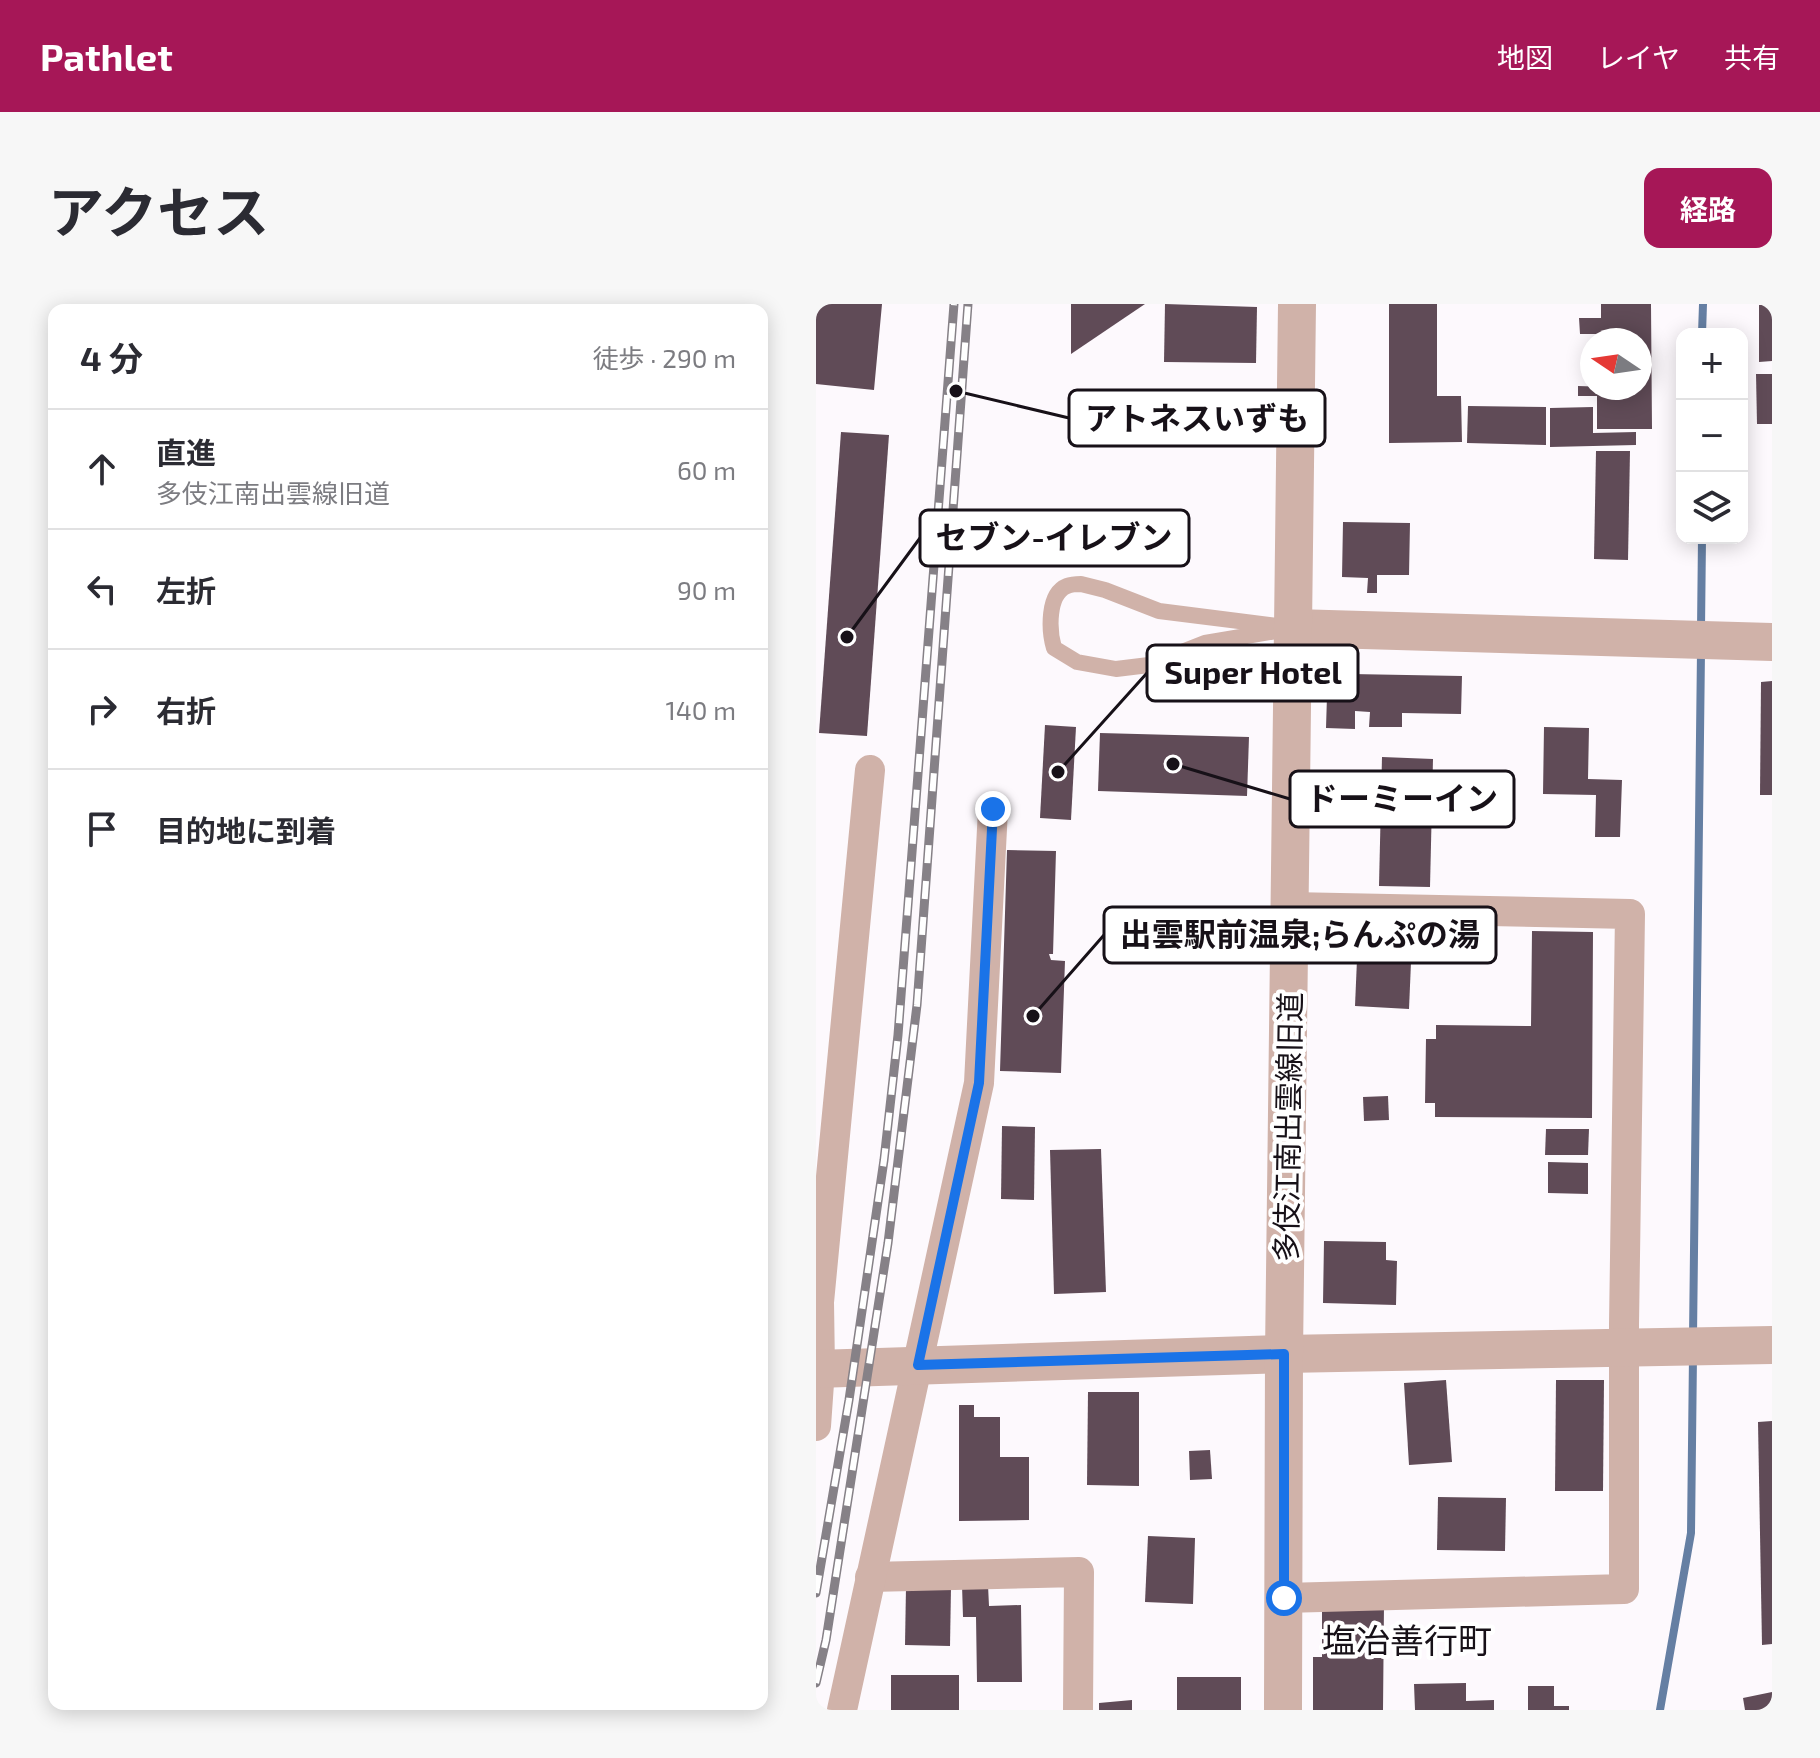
<!DOCTYPE html>
<html lang="ja">
<head>
<meta charset="utf-8">
<style>
	:root { --surface:#fff; --page:#f7f7f7; --text:#2b2b33; --muted:#7c7c81; --line:#e1e1e2; --accent:#a61757 }
	body { margin:0; font-family:"Exo 2","Noto Sans JP",sans-serif; background:var(--page); color:var(--text) }
	.controls { position:absolute; right:24px; top:24px; display:grid; overflow:hidden; border-radius:16px; box-shadow:0 4px 20px #0003 }
	.controls button { width:72px; height:72px; display:grid; place-items:center; padding:0; border:0; border-bottom:2px solid var(--line); background:var(--surface); color:var(--text); font:40px sans-serif }
	.compass { position:absolute; left:764px; top:24px; width:72px; height:72px; border-radius:50%; background:var(--surface); box-shadow:0 4px 20px #0003; rotate:283deg }
	.stop { position:absolute; width:24px; height:24px; margin:-18px; border:6px solid #1a73e8; border-radius:50%; background:#fff }
	.stop.end { background:#1a73e8; border-color:#fff; box-shadow:0 2px 8px #0008 }
	.list { margin:0; padding:0; list-style:none }
	h2 { display:flex; justify-content:space-between; align-items:center; height:104px; margin:0; padding:0 32px; font-size:34px }
	h2 small { font-size:26px; font-weight:400; color:var(--muted) }
	.list li { display:grid; grid-template-columns:52px 1fr auto; gap:24px; align-items:center; box-sizing:border-box; height:120px; padding:0 32px; border-top:2px solid var(--line) }
	.list b { display:block; font-size:30px; white-space:nowrap }
	.list p { margin:0; font-size:26px; white-space:nowrap; color:var(--muted) }
	.list em { font-size:26px; font-style:normal; color:var(--muted) }
	.icon { flex:none; width:44px; height:44px; fill:none; stroke:currentColor; stroke-width:2; stroke-linecap:round; stroke-linejoin:round }
	.map { position:relative; flex:none; width:956px; height:1406px; overflow:hidden; border-radius:16px }
	header { display:flex; align-items:center; gap:48px; box-sizing:border-box; height:112px; padding:0 40px; background:var(--accent); color:#fff }
	header strong { font-size:38px }
	nav { display:flex; gap:44px; margin-inline-start:auto; font-size:28px }
	.intro { display:flex; align-items:center; justify-content:space-between; box-sizing:border-box; height:192px; padding:0 48px }
	h1 { margin:0; font-size:56px }
	.button { padding:20px 36px; border-radius:16px; background:var(--accent); color:#fff; font-size:28px; font-weight:700 }
	main { display:flex; gap:48px; padding:0 48px }
	aside { flex:1; background:var(--surface); border-radius:16px; box-shadow:0 4px 20px #0003 }
	.map>svg:first-child { display:block }
	.lines { fill:none; stroke-linecap:round; stroke-linejoin:round }
	.stream { stroke:#657fa3; stroke-width:8 }
	.building { fill:#604b57 }
	.service { stroke:#d0b2a9; stroke-width:16 }
	.minor { stroke:#d0b2a9; stroke-width:30 }
	.tertiary { stroke:#d0b2a9; stroke-width:38 }
	.rail-casing { stroke:#868187; stroke-width:9 }
	.rail { stroke:#fff; stroke-width:6; stroke-dasharray:18; stroke-linecap:butt }
	.route { stroke:#1a73e8; stroke-width:10 }
	.labels { text-anchor:middle; dominant-baseline:central; stroke-width:8; stroke-linejoin:round; paint-order:stroke }
	.street-label { font-size:30px; fill:#171118; stroke:#fff }
	.quarter-label { font-size:34px; fill:#171118; stroke:#fff }
	.leader { fill:none; stroke:#171118; stroke-width:3 }
	.callout-dot { fill:#171118; stroke:#fff; stroke-width:3 }
	.callout { fill:#fff; stroke:#171118; stroke-width:3 }
	.callout-label { font-size:32px; text-anchor:middle; font-weight:bold; fill:#171118 }
</style>
</head>
<body>
<header>
<strong>Pathlet</strong>
<nav><a>地図</a><a>レイヤ</a><a>共有</a></nav>
</header>
<div class="intro"><h1>アクセス</h1><a class="button">経路</a></div>
<main>
<aside>
<h2>4 分<small>徒歩 · 290 m</small></h2>
<ul class="list">
<li><svg class="icon" aria-label="ahead" viewBox="0 0 24 24"><path d="M12 20V5M6 11l6-6 6 6"/></svg><div><b>直進</b><p>多伎江南出雲線旧道</p></div><em>60 m</em></li>
<li><svg class="icon" aria-label="left" viewBox="0 0 24 24"><path d="M17 20v-9H6M10 6l-5 5 5 5"/></svg><div><b>左折</b></div><em>90 m</em></li>
<li><svg class="icon" aria-label="right" viewBox="0 0 24 24"><path d="M7 20v-9h11M14 6l5 5-5 5"/></svg><div><b>右折</b></div><em>140 m</em></li>
<li><svg class="icon" aria-label="arrive" viewBox="0 0 24 24"><path d="M6 21V4h12l-3 4 3 4H6"/></svg><div><b>目的地に到着</b></div></li>
</ul>
</aside>
<div class="map">
<svg width="956" height="1406" viewBox="0 0 956 1406">
	<rect width="100%" height="100%" fill="#fdf9fd"/>
	<g class="lines">
		<!-- stream -->
		<g class="stream">
			<polyline points="886,30 887,0"/>
			<polyline points="885,325 886,234"/>
			<polyline points="877,1033 885,347"/>
			<polyline points="844,1406 875,1229 877,1051"/>
		</g>
	</g>
	<!-- building -->
	<g class="building">
		<polygon points="0,0 66,0 58,86 0,80"/>
		<polygon points="255,0 329,0 255,50"/>
		<polygon points="349,0 441,3 440,59 348,58"/>
		<polygon points="573,0 621,0 621,92 645,92 646,138 573,139"/>
		<polygon points="785,0 835,0 836,125 781,125 781,92 762,92 762,82 824,84 824,36 784,36 784,30 764,30 763,14 785,14"/>
		<polygon points="943,1 956,1 956,57 943,58"/>
		<polygon points="940,70 956,70 956,120 941,120"/>
		<polygon points="652,102 730,103 730,141 651,139"/>
		<polygon points="777,103 777,129 820,128 820,141 734,143 734,104"/>
		<polygon points="25,128 73,131 51,432 3,429"/>
		<polygon points="780,147 814,147 812,256 778,255"/>
		<polygon points="527,218 594,219 593,271 561,271 561,289 551,289 552,274 526,273"/>
		<polygon points="535,370 646,372 645,410 586,409 586,423 553,423 554,408 539,407 539,425 510,424 511,392"/>
		<polygon points="956,377 956,491 944,491 945,378"/>
		<polygon points="229,421 260,423 255,516 224,514"/>
		<polygon points="728,423 773,424 772,475 806,476 804,533 779,533 780,491 727,490"/>
		<polygon points="284,429 433,433 431,492 282,487"/>
		<polygon points="566,453 617,455 614,583 563,582"/>
		<polygon points="191,546 240,547 237,650 233,650 235,656 249,657 245,769 184,767"/>
		<polygon points="716,627 777,628 776,814 619,813 619,799 609,799 610,735 620,735 620,721 715,722"/>
		<polygon points="542,632 596,635 593,705 539,702"/>
		<polygon points="572,792 573,816 548,817 547,793"/>
		<polygon points="186,822 219,823 218,896 185,895"/>
		<polygon points="730,825 773,825 772,851 729,851"/>
		<polygon points="285,845 290,988 238,990 234,846"/>
		<polygon points="732,858 772,859 772,890 732,889"/>
		<polygon points="508,937 570,938 570,956 581,957 580,1001 507,999"/>
		<polygon points="630,1076 636,1158 593,1161 588,1079"/>
		<polygon points="740,1076 788,1076 787,1187 739,1187"/>
		<polygon points="272,1088 323,1088 323,1182 271,1181"/>
		<polygon points="143,1101 158,1101 158,1113 184,1113 184,1153 213,1153 213,1216 143,1217"/>
		<polygon points="956,1117 956,1340 946,1341 942,1118"/>
		<polygon points="394,1146 396,1175 374,1176 373,1147"/>
		<polygon points="622,1193 690,1194 689,1247 621,1246"/>
		<polygon points="332,1232 379,1234 377,1300 329,1298"/>
		<polygon points="146,1281 172,1281 173,1302 205,1301 206,1378 161,1378 160,1313 147,1313"/>
		<polygon points="90,1283 135,1283 134,1342 89,1341"/>
		<polygon points="506,1300 568,1300 567,1406 497,1406 497,1353 506,1353"/>
		<rect x="75" y="1371" width="68" height="35"/>
		<rect x="361" y="1373" width="64" height="33"/>
		<polygon points="650,1379 650,1397 678,1396 678,1406 599,1406 598,1380"/>
		<polygon points="712,1382 738,1382 738,1402 753,1402 753,1406 712,1406"/>
		<polygon points="956,1388 956,1406 929,1406 927,1394"/>
		<polygon points="316,1396 316,1406 283,1406 283,1399"/>
	</g>
	<g class="lines">
		<!-- service -->
		<path class="service" d="M265 280 289 286 343 307 478 324 389 339 333 361 300 365 261 358 238 344C233 327 231 290 251 282 256 280 260 280 265 280Z"/>
		<!-- minor -->
		<g class="minor">
			<polyline points="0,1122 4,1065 3,998 54,466"/>
			<polyline points="54,1273 263,1268 262,1406"/>
			<polyline points="468,1294 808,1285 808,1021 814,610 474,603"/>
			<polyline points="26,1406 163,779 177,505"/>
		</g>
		<!-- tertiary -->
		<g class="tertiary">
			<polyline points="478,324 956,338"/>
			<polyline points="0,1065 468,1050 956,1041"/>
			<polyline points="467,1406 468,1050 481,0"/>
		</g>
		<!-- rail casing -->
		<g class="rail-casing">
			<g id="rail">
				<polyline points="0,1289 33,1096 68,856 82,731 138,0"/>
				<polyline points="0,1379 10,1336 72,939 101,701 152,0"/>
			</g>
		</g>
		<!-- rail -->
		<use href="#rail" class="rail"/>
	</g>
	<g class="lines">
		<!-- route -->
		<polyline class="route" points="177,505 163,779 102,1061 468,1050 468,1294"/>
	</g>
	<g class="labels">
		<!-- street labels -->
		<g class="street-label">
			<text transform="translate(471 823) rotate(-89)">多伎江南出雲線旧道</text>
		</g>
		<!-- quarter labels -->
		<g class="quarter-label">
			<text x="591" y="1335">塩冶善行町</text>
		</g>
	</g>
	<!-- callouts -->
	<path class="leader" d="M140 87L253 114M31 333L104 234M242 468L331 369M357 460L474 495M217 712L288 631"/>
	<g class="callout-dot">
		<circle cx="140" cy="87" r="8"/>
		<circle cx="31" cy="333" r="8"/>
		<circle cx="242" cy="468" r="8"/>
		<circle cx="357" cy="460" r="8"/>
		<circle cx="217" cy="712" r="8"/>
	</g>
	<g class="callout">
		<rect x="253" y="86" width="256" height="56" rx="8"/>
		<rect x="104" y="206" width="269" height="56" rx="8"/>
		<rect x="331" y="341" width="211" height="56" rx="8"/>
		<rect x="474" y="467" width="224" height="56" rx="8"/>
		<rect x="288" y="603" width="392" height="56" rx="8"/>
	</g>
	<g class="callout-label">
		<text x="381" y="126">アトネスいずも</text>
		<text x="238" y="245">セブン-イレブン</text>
		<text x="437" y="380">Super Hotel</text>
		<text x="586" y="506">ドーミーイン</text>
		<text x="484" y="642">出雲駅前温泉;らんぷの湯</text>
	</g>
</svg>
<div class="controls">
<button>+</button>
<button>−</button>
<button><svg class="icon" aria-label="layers" viewBox="0 0 24 24"><path d="M12 4l9 5-9 5-9-5zM3 14l9 5 9-5"/></svg></button>
</div>
<svg class="compass" viewBox="-18 -18 36 36"><path d="M0-13l5 13h-10z" fill="#e53935"/><path d="M0 13l5-13h-10z" fill="#7c7c81"/></svg>
<div class="stop" style="left:468px;top:1294px"></div>
<div class="stop end" style="left:177px;top:505px"></div>
</div>
</main>
</body>
</html>
